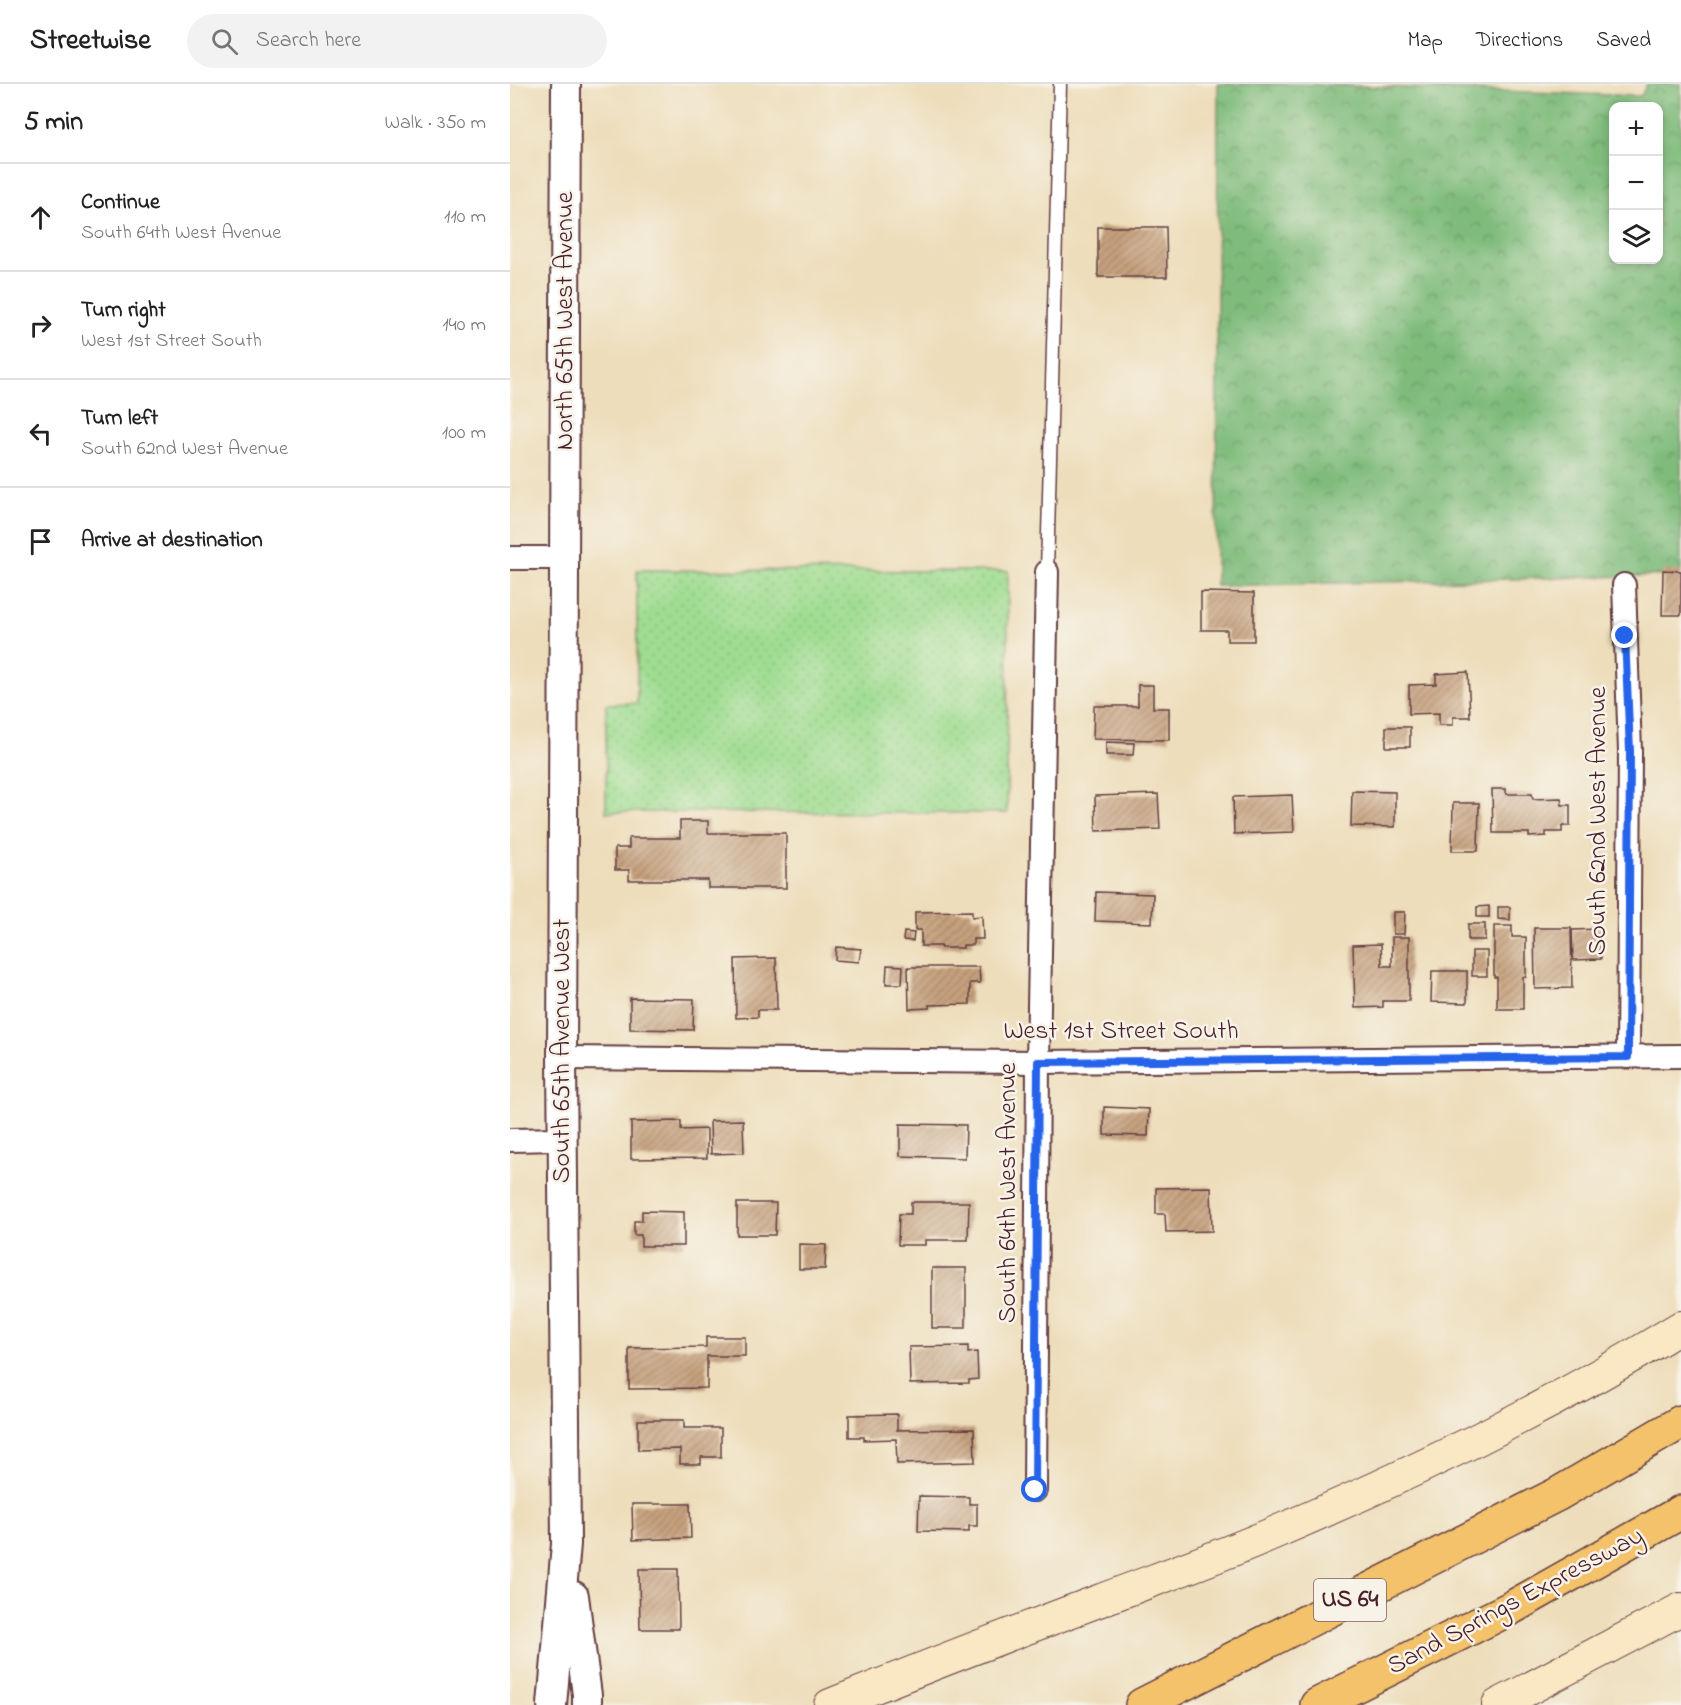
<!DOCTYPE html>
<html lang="en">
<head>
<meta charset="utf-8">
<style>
	:root { --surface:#fff; --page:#f2f2f2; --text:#222; --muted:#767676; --line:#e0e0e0 }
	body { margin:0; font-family:"Indie Flower",sans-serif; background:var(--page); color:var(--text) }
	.controls { position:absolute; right:18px; top:18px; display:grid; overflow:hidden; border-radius:12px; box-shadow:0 3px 9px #0003 }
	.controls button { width:54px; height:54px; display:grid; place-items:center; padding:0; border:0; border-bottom:2px solid var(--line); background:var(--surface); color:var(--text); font:30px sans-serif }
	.stop { position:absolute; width:18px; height:18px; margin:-14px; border:4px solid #2563eb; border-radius:50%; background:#fff }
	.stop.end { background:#2563eb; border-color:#fff; box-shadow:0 2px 6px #0008 }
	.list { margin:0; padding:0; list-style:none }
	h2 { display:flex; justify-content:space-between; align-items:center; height:78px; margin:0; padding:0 24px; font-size:26px }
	h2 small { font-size:20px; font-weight:400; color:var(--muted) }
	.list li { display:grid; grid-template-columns:39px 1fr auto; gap:18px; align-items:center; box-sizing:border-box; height:108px; padding:0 24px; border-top:2px solid var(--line) }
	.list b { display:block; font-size:22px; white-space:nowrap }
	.list p { margin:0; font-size:20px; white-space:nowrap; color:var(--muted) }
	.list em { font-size:20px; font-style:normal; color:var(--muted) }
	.icon { flex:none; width:33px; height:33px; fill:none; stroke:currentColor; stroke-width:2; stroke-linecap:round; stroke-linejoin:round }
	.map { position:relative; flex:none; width:1171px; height:1621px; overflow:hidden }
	header { display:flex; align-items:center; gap:36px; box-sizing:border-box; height:84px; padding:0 30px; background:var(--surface); border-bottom:2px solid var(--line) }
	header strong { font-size:28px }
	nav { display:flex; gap:33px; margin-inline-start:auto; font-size:21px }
	.search { width:420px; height:54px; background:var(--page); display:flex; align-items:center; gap:15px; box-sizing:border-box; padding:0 21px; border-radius:33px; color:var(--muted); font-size:22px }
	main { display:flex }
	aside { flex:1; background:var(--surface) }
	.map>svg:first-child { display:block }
	.grass { fill:url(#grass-dots); stroke:#747e5e; stroke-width:1.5 }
	.forest { fill:url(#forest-crowns); stroke:#646e53; stroke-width:1.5; fill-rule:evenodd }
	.building { fill:url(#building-hatch) }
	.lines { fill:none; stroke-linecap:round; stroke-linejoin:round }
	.service-casing { stroke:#623c40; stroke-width:15 }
	.minor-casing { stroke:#623c40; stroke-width:26 }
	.tertiary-casing { stroke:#623c40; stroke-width:32 }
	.secondary-casing { stroke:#623c40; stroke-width:34 }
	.motorway-casing { stroke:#623c40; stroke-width:36 }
	.service { stroke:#fff; stroke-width:12 }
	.minor { stroke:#fff; stroke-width:22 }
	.tertiary { stroke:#fff; stroke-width:28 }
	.secondary { stroke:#fae7c3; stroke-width:32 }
	.motorway { stroke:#f3c26a; stroke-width:33 }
	.route { stroke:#2563eb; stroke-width:8 }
	.labels { text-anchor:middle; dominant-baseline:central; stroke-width:5; stroke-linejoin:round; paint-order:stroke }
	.shield { fill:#f7f3e8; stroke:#7e5f64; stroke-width:1.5 }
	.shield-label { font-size:24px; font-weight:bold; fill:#4a1f2b }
	.street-label { font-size:26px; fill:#4a1f2b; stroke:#f7f3e8 }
</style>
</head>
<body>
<header>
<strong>Streetwise</strong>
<div class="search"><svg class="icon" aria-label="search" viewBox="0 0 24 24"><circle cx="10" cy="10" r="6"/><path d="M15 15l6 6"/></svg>Search here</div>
<nav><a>Map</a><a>Directions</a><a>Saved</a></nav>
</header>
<main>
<aside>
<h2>5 min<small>Walk · 350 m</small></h2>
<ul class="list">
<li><svg class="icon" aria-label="ahead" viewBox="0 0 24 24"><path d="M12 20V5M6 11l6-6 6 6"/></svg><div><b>Continue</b><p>South 64th West Avenue</p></div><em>110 m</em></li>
<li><svg class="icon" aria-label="right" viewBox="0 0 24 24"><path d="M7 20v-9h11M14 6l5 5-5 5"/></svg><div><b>Turn right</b><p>West 1st Street South</p></div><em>140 m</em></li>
<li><svg class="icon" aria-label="left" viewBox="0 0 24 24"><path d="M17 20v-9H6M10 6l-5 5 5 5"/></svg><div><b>Turn left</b><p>South 62nd West Avenue</p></div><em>100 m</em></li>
<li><svg class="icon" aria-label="arrive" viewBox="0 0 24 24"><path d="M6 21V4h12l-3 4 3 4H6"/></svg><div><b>Arrive at destination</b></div></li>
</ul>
</aside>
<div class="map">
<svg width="1171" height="1621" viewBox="0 0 1171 1621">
	<defs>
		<pattern id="grass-dots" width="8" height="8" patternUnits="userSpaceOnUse" patternTransform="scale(1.5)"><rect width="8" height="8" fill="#9fdd91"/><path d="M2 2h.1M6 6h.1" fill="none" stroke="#8abd7d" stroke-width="1.8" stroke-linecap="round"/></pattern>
		<pattern id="forest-crowns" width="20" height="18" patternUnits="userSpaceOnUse" patternTransform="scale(1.5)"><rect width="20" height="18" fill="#7fbc7b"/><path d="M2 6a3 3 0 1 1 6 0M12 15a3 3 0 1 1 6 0" fill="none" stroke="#6a9865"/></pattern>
		<pattern id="building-hatch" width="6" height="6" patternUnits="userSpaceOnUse" patternTransform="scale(1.5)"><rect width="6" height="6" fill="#c6a17e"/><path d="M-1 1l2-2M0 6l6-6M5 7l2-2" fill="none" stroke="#a38367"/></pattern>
	</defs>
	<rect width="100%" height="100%" fill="#f7f3e8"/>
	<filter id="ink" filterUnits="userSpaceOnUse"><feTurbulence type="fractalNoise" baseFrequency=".0167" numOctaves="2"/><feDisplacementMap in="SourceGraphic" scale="12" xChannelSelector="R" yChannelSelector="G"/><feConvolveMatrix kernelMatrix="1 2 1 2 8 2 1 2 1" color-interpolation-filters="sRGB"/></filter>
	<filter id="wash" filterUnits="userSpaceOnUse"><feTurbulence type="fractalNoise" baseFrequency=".008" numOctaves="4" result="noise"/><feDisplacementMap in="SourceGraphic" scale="24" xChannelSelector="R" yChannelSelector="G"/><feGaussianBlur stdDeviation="1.35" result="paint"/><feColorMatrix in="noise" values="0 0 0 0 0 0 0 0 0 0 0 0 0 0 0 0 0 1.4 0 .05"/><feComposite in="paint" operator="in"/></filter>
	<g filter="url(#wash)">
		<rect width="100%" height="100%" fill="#edddba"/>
		<!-- grass -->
		<polygon class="grass" points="127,486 498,487 497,729 96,728 96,620 127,619"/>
		<!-- forest -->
		<path class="forest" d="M708 0H787L1131 12 1137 0H1171V491L706 502ZM1104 22H1148V176H1104Z"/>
		<g id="blocks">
			<!-- building -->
			<g class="building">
				<polygon points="588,143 656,143 657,193 588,193"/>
				<polygon points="1153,486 1171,487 1171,531 1152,531"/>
				<polygon points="691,508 744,509 744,557 717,557 717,546 691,546"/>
				<polygon points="958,588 960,633 943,633 943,641 929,641 929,629 899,630 899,601 926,600 926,590"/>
				<polygon points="628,601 643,601 643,624 659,624 659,656 583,655 584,622 628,622"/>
				<rect x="876" y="643" width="24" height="20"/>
				<polygon points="596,658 624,659 623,671 596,671"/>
				<polygon points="982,705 996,705 996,710 1022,710 1023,715 1051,714 1052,721 1060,721 1060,742 1052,742 1052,748 1036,748 1036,752 1019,753 1019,749 983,749"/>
				<polygon points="842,707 885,708 885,743 841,742"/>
				<polygon points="648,710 650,745 586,747 585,712"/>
				<polygon points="782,711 784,748 724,750 723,713"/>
				<polygon points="943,719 969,719 968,767 942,767"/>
				<polygon points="170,737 198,737 198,749 276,749 276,804 198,804 198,796 119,796 119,786 105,786 105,764 119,764 119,754 170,754"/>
				<polygon points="586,808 643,810 642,839 585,837"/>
				<polygon points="979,822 979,833 967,833 967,823"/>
				<polygon points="988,823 1000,823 1000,836 988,835"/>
				<polygon points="462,827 462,833 472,832 473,855 463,855 463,861 453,861 453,864 431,864 431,862 411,862 411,846 405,846 405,828"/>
				<polygon points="883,828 895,828 894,850 883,850"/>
				<rect x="958" y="840" width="17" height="16"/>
				<polygon points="984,842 1002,842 1002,853 1016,853 1016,893 1013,893 1013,925 987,925 987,893 984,893"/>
				<polygon points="1024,844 1061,844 1062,904 1025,905"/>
				<polygon points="1090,845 1091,875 1063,876 1062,846"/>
				<polygon points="394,848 404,849 403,857 393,856"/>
				<polygon points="882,853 899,853 899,917 873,917 873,923 845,924 843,861 871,860 872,882 882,882"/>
				<polygon points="326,863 351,865 349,878 325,876"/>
				<rect x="962" y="867" width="15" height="25"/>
				<polygon points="266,874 267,926 248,926 248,933 226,934 225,875"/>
				<polygon points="377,881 393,882 392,900 376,900"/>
				<polygon points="398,883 469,883 470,899 460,899 460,920 419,921 419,924 399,925"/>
				<polygon points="922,887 957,887 957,919 921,918"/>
				<polygon points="120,914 184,915 183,946 120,945"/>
				<polygon points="594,1023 639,1025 638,1052 594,1051"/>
				<polygon points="233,1036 234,1069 201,1070 200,1037"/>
				<polygon points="171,1037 171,1046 197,1045 197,1074 121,1075 121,1038"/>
				<polygon points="390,1040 456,1041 455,1074 390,1072"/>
				<polygon points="701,1103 702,1147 656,1148 655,1130 646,1130 646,1104"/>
				<polygon points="401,1118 459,1118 458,1156 415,1156 415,1161 388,1161 389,1130 401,1130"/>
				<polygon points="227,1119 266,1119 265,1151 227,1151"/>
				<polygon points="132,1127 174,1128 174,1162 131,1162 131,1151 124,1151 124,1137 132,1137"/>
				<polygon points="289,1160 316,1161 315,1185 289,1185"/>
				<rect x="422" y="1184" width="34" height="60"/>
				<polygon points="196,1253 235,1253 235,1272 197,1272 197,1304 119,1305 119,1264 196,1263"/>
				<polygon points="458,1262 458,1269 467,1268 468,1295 459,1296 459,1299 400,1300 399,1263"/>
				<polygon points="387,1330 387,1346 464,1345 465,1378 387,1380 386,1355 354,1356 354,1353 339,1353 339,1331"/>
				<polygon points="128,1336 174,1336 174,1344 211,1344 211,1373 191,1373 191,1380 170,1380 170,1365 128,1366"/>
				<polygon points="409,1412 459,1413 459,1420 467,1420 467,1442 459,1442 459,1448 408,1447"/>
				<polygon points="122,1420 180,1420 181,1454 123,1456"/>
				<polygon points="129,1485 168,1485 169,1545 130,1545"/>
			</g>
		</g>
	</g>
	<g filter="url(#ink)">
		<use href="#blocks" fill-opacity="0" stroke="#623c40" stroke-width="1.5"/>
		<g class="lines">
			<!-- service casing -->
			<g class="service-casing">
				<polyline id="service" points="537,488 550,0"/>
			</g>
			<!-- minor casing -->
			<g class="minor-casing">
				<g id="minor">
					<polyline points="0,474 55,474"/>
					<polyline points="1114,501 1120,667 1118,973"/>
					<polyline points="52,974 528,978 1171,972"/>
					<polyline points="0,1056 52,1055"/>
					<polyline points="525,1406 528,978 537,488"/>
				</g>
			</g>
			<!-- tertiary casing -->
			<g class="tertiary-casing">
				<g id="tertiary">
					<polyline points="64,1512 77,1611 77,1621"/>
					<polyline points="42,1621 56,1460 52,974 56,0"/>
				</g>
			</g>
			<!-- secondary casing -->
			<g class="secondary-casing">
				<g id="secondary">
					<path d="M320 1621C410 1585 500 1550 591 1516 649 1494 709 1473 766 1448 905 1389 1042 1322 1171 1243"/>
					<polyline points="988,1621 1171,1525"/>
				</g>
			</g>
			<!-- motorway casing -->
			<g class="motorway-casing">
				<g id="motorway">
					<polyline points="632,1621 1048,1410 1171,1338"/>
					<polyline points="807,1621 1001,1524 1171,1428"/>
				</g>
			</g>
			<!-- service -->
			<use href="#service" class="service"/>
			<!-- minor -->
			<use href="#minor" class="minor"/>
			<!-- tertiary -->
			<use href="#tertiary" class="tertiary"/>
			<!-- secondary -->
			<use href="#secondary" class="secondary"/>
			<!-- motorway -->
			<use href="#motorway" class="motorway"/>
		</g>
	</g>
	<g class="lines" filter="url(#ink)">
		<!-- route -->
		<polyline class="route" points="525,1406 528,978 1118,973 1120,667 1115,552"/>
	</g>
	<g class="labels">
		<!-- shield labels -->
		<rect class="shield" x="804" y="1495" width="72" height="42" rx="4.5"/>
		<g class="shield-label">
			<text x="840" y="1516">US 64</text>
		</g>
		<!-- street labels -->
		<g class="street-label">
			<text transform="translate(56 237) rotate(-90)">North 65th West Avenue</text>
			<text transform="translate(1089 737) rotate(-90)">South 62nd West Avenue</text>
			<text x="611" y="948">West 1st Street South</text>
			<text transform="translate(53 967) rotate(-90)">South 65th Avenue West</text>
			<text transform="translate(499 1109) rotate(-90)">South 64th West Avenue</text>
			<text transform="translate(1006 1518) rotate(-28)">Sand Springs Expressway</text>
		</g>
	</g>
</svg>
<div class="controls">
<button>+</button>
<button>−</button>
<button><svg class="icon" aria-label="layers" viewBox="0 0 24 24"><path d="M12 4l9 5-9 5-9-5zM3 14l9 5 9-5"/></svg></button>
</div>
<div class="stop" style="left:525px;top:1406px"></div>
<div class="stop end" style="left:1115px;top:552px"></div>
</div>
</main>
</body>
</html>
